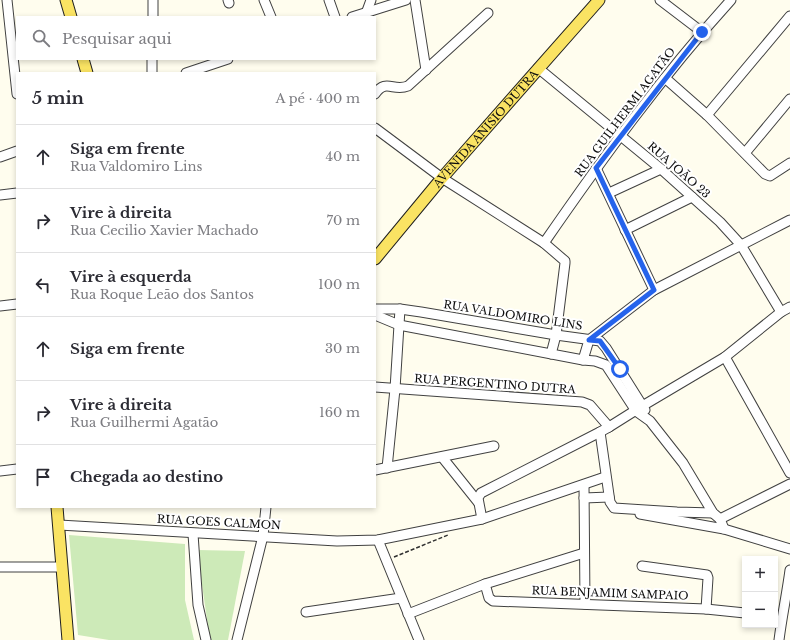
<!DOCTYPE html>
<html lang="pt">
<head>
<meta charset="utf-8">
<style>
	:root { --surface:#fff; --page:#f7f7f7; --text:#2b2b33; --muted:#7c7c81; --line:#e1e1e2 }
	body { margin:0; font-family:"Libre Baskerville",serif; background:var(--page); color:var(--text) }
	.controls { position:absolute; right:12px; bottom:12px; display:grid; overflow:hidden; border-radius:0px; box-shadow:0 2px 6px #0003 }
	.controls button { width:36px; height:36px; display:grid; place-items:center; padding:0; border:0; border-bottom:1px solid var(--line); background:var(--surface); color:var(--text); font:20px sans-serif }
	.stop { position:absolute; width:12px; height:12px; margin:-9px; border:3px solid #2563eb; border-radius:50%; background:#fff }
	.stop.end { background:#2563eb; border-color:#fff; box-shadow:0 1px 4px #0008 }
	.list { margin:0; padding:0; list-style:none }
	h2 { display:flex; justify-content:space-between; align-items:center; height:52px; margin:0; padding:0 16px; font-size:17px }
	h2 small { font-size:13px; font-weight:400; color:var(--muted) }
	.list li { display:grid; grid-template-columns:26px 1fr auto; gap:12px; align-items:center; box-sizing:border-box; height:64px; padding:0 16px; border-top:1px solid var(--line) }
	.list b { display:block; font-size:15px; white-space:nowrap }
	.list p { margin:0; font-size:13px; white-space:nowrap; color:var(--muted) }
	.list em { font-size:13px; font-style:normal; color:var(--muted) }
	.icon { flex:none; width:22px; height:22px; fill:none; stroke:currentColor; stroke-width:2; stroke-linecap:round; stroke-linejoin:round }
	.map { position:relative; flex:none; width:790px; height:640px; overflow:hidden }
	.search { position:absolute; background:var(--surface); box-shadow:0 2px 6px #0003; left:16px; top:16px; width:360px; height:44px; display:flex; align-items:center; gap:10px; box-sizing:border-box; padding:0 14px; border-radius:0px; color:var(--muted); font-size:15px }
	.panel { position:absolute; background:var(--surface); box-shadow:0 2px 6px #0003; left:16px; top:72px; width:360px; height:436px; border-radius:0px }
	.map>svg:first-child { display:block }
	.green { fill:#cdeab8 }
	.lines { fill:none; stroke-linecap:round; stroke-linejoin:round }
	.minor-casing { stroke:#414141; stroke-width:11 }
	.major-casing { stroke:#1f1f1f; stroke-width:13 }
	.path { stroke:#303030; stroke-width:1.5; stroke-dasharray:4 2; stroke-linecap:butt }
	.minor { stroke:#fff; stroke-width:9 }
	.major { stroke:#fae363; stroke-width:11 }
	.route { stroke:#2563eb; stroke-width:5 }
	.labels { text-anchor:middle; dominant-baseline:central; stroke-width:4; stroke-linejoin:round; paint-order:stroke }
	.street-label { font-size:11px; fill:#0e0e0e; stroke:#fff }
</style>
</head>
<body>
<div class="map">
<svg width="790" height="640" viewBox="0 0 790 640">
	<rect width="100%" height="100%" fill="#fffdee"/>
	<!-- green -->
	<g class="green">
		<polygon points="69,535 185,544 185,600 194,640 109,640 78,635"/>
		<polygon points="197,550 245,551 228,640 210,640"/>
	</g>
	<g class="lines">
		<!-- minor casing -->
		<g class="minor-casing">
			<g id="minor">
				<polyline points="7,0 17,94"/>
				<polyline points="228,0 229,3"/>
				<polyline points="264,0 271,17"/>
				<polyline points="329,0 335,17"/>
				<polyline points="415,0 426,70"/>
				<polyline points="660,0 702,32"/>
				<polyline points="367,11 371,0"/>
				<polyline points="153,17 153,0"/>
				<polyline points="352,17 406,0"/>
				<polyline points="538,68 661,169 720,222 741,245 781,312"/>
				<polyline points="152,73 152,59"/>
				<polyline points="186,73 228,59"/>
				<polyline points="665,78 707,115 765,174 770,176 790,163"/>
				<path d="M375 94C386 78 393 92 408 86L488 13"/>
				<polyline points="707,115 790,16"/>
				<polyline points="375,128 442,178 544,243 565,261 565,263 556,335 551,354"/>
				<polyline points="745,153 790,99"/>
				<polyline points="0,157 17,151"/>
				<polyline points="596,168 654,290"/>
				<polyline points="609,193 661,169"/>
				<polyline points="0,195 17,193"/>
				<polyline points="625,230 692,197"/>
				<path d="M544 243C602 159 662 76 731 0"/>
				<polyline points="0,306 17,304"/>
				<polyline points="375,309 400,309 421,312 556,335 600,341 606,348 645,410"/>
				<polyline points="375,315 399,325 583,360 595,361 606,365 636,411 650,421 683,463 713,513 720,519 724,529"/>
				<polyline points="725,357 790,473"/>
				<polyline points="583,360 589,340 654,290 790,220"/>
				<polyline points="375,387 582,402 590,405 609,427 644,405 725,357 781,312 790,307"/>
				<polyline points="609,427 600,432 610,502 614,508 677,512 713,513"/>
				<polyline points="442,457 478,502"/>
				<polyline points="387,468 395,389 400,309"/>
				<polyline points="375,470 494,446"/>
				<polyline points="0,471 17,469"/>
				<polyline points="584,485 585,604"/>
				<polyline points="584,498 609,497"/>
				<polyline points="640,514 724,529 790,549"/>
				<polyline points="482,519 478,498 481,493 600,432"/>
				<polyline points="720,519 790,484"/>
				<polyline points="59,525 337,541 378,540 482,519 605,477"/>
				<polyline points="193,534 198,605 206,640"/>
				<polyline points="378,540 419,640"/>
				<polyline points="642,566 707,575 708,578 706,609"/>
				<polyline points="0,567 61,567"/>
				<polyline points="485,584 489,598 493,601 706,609 745,613"/>
				<polyline points="306,612 401,598"/>
				<polyline points="408,614 485,584 584,553"/>
				<polyline points="237,640 263,536 266,507"/>
				<path d="M779 640C782 616 787 593 790 570"/>
			</g>
		</g>
		<!-- major casing -->
		<g class="major-casing">
			<g id="major">
				<polyline points="66,0 71,17"/>
				<polyline points="83,59 87,73"/>
				<path id="s1" d="M375 259 442 178 599 0"/>
				<polyline points="57,507 68,640"/>
			</g>
		</g>
		<!-- path -->
		<polyline class="path" points="394,557 448,535"/>
		<!-- minor -->
		<use href="#minor" class="minor"/>
		<!-- major -->
		<use href="#major" class="major"/>
	</g>
	<g class="lines">
		<!-- route -->
		<polyline class="route" points="620,369 600,341 589,340 654,290 596,168 702,32"/>
	</g>
	<g class="labels">
		<!-- street labels -->
		<g class="street-label">
			<text transform="translate(625 112) rotate(-53)">RUA GUILHERMI AGATÃO</text>
			<text stroke="none"><textPath href="#s1" startOffset="171">AVENIDA ANÍSIO DUTRA</textPath></text>
			<text transform="translate(679 170) rotate(41)">RUA JOÃO 23</text>
			<text transform="translate(513 315) rotate(9)">RUA VALDOMIRO LINS</text>
			<text transform="translate(495 384) rotate(4)">RUA PERGENTINO DUTRA</text>
			<text transform="translate(219 522) rotate(3)">RUA GOES CALMON</text>
			<text transform="translate(610 593) rotate(2)">RUA BENJAMIM SAMPAIO</text>
		</g>
	</g>
</svg>
<div class="controls">
<button>+</button>
<button>−</button>
</div>
<div class="stop" style="left:620px;top:369px"></div>
<div class="stop end" style="left:702px;top:32px"></div>
<div class="search"><svg class="icon" aria-label="search" viewBox="0 0 24 24"><circle cx="10" cy="10" r="6"/><path d="M15 15l6 6"/></svg>Pesquisar aqui</div>
<section class="panel">
<h2>5 min<small>A pé · 400 m</small></h2>
<ul class="list">
<li><svg class="icon" aria-label="ahead" viewBox="0 0 24 24"><path d="M12 20V5M6 11l6-6 6 6"/></svg><div><b>Siga em frente</b><p>Rua Valdomiro Lins</p></div><em>40 m</em></li>
<li><svg class="icon" aria-label="right" viewBox="0 0 24 24"><path d="M7 20v-9h11M14 6l5 5-5 5"/></svg><div><b>Vire à direita</b><p>Rua Cecilio Xavier Machado</p></div><em>70 m</em></li>
<li><svg class="icon" aria-label="left" viewBox="0 0 24 24"><path d="M17 20v-9H6M10 6l-5 5 5 5"/></svg><div><b>Vire à esquerda</b><p>Rua Roque Leão dos Santos</p></div><em>100 m</em></li>
<li><svg class="icon" aria-label="ahead" viewBox="0 0 24 24"><path d="M12 20V5M6 11l6-6 6 6"/></svg><div><b>Siga em frente</b></div><em>30 m</em></li>
<li><svg class="icon" aria-label="right" viewBox="0 0 24 24"><path d="M7 20v-9h11M14 6l5 5-5 5"/></svg><div><b>Vire à direita</b><p>Rua Guilhermi Agatão</p></div><em>160 m</em></li>
<li><svg class="icon" aria-label="arrive" viewBox="0 0 24 24"><path d="M6 21V4h12l-3 4 3 4H6"/></svg><div><b>Chegada ao destino</b></div></li>
</ul>
</section>
</div>
</body>
</html>
